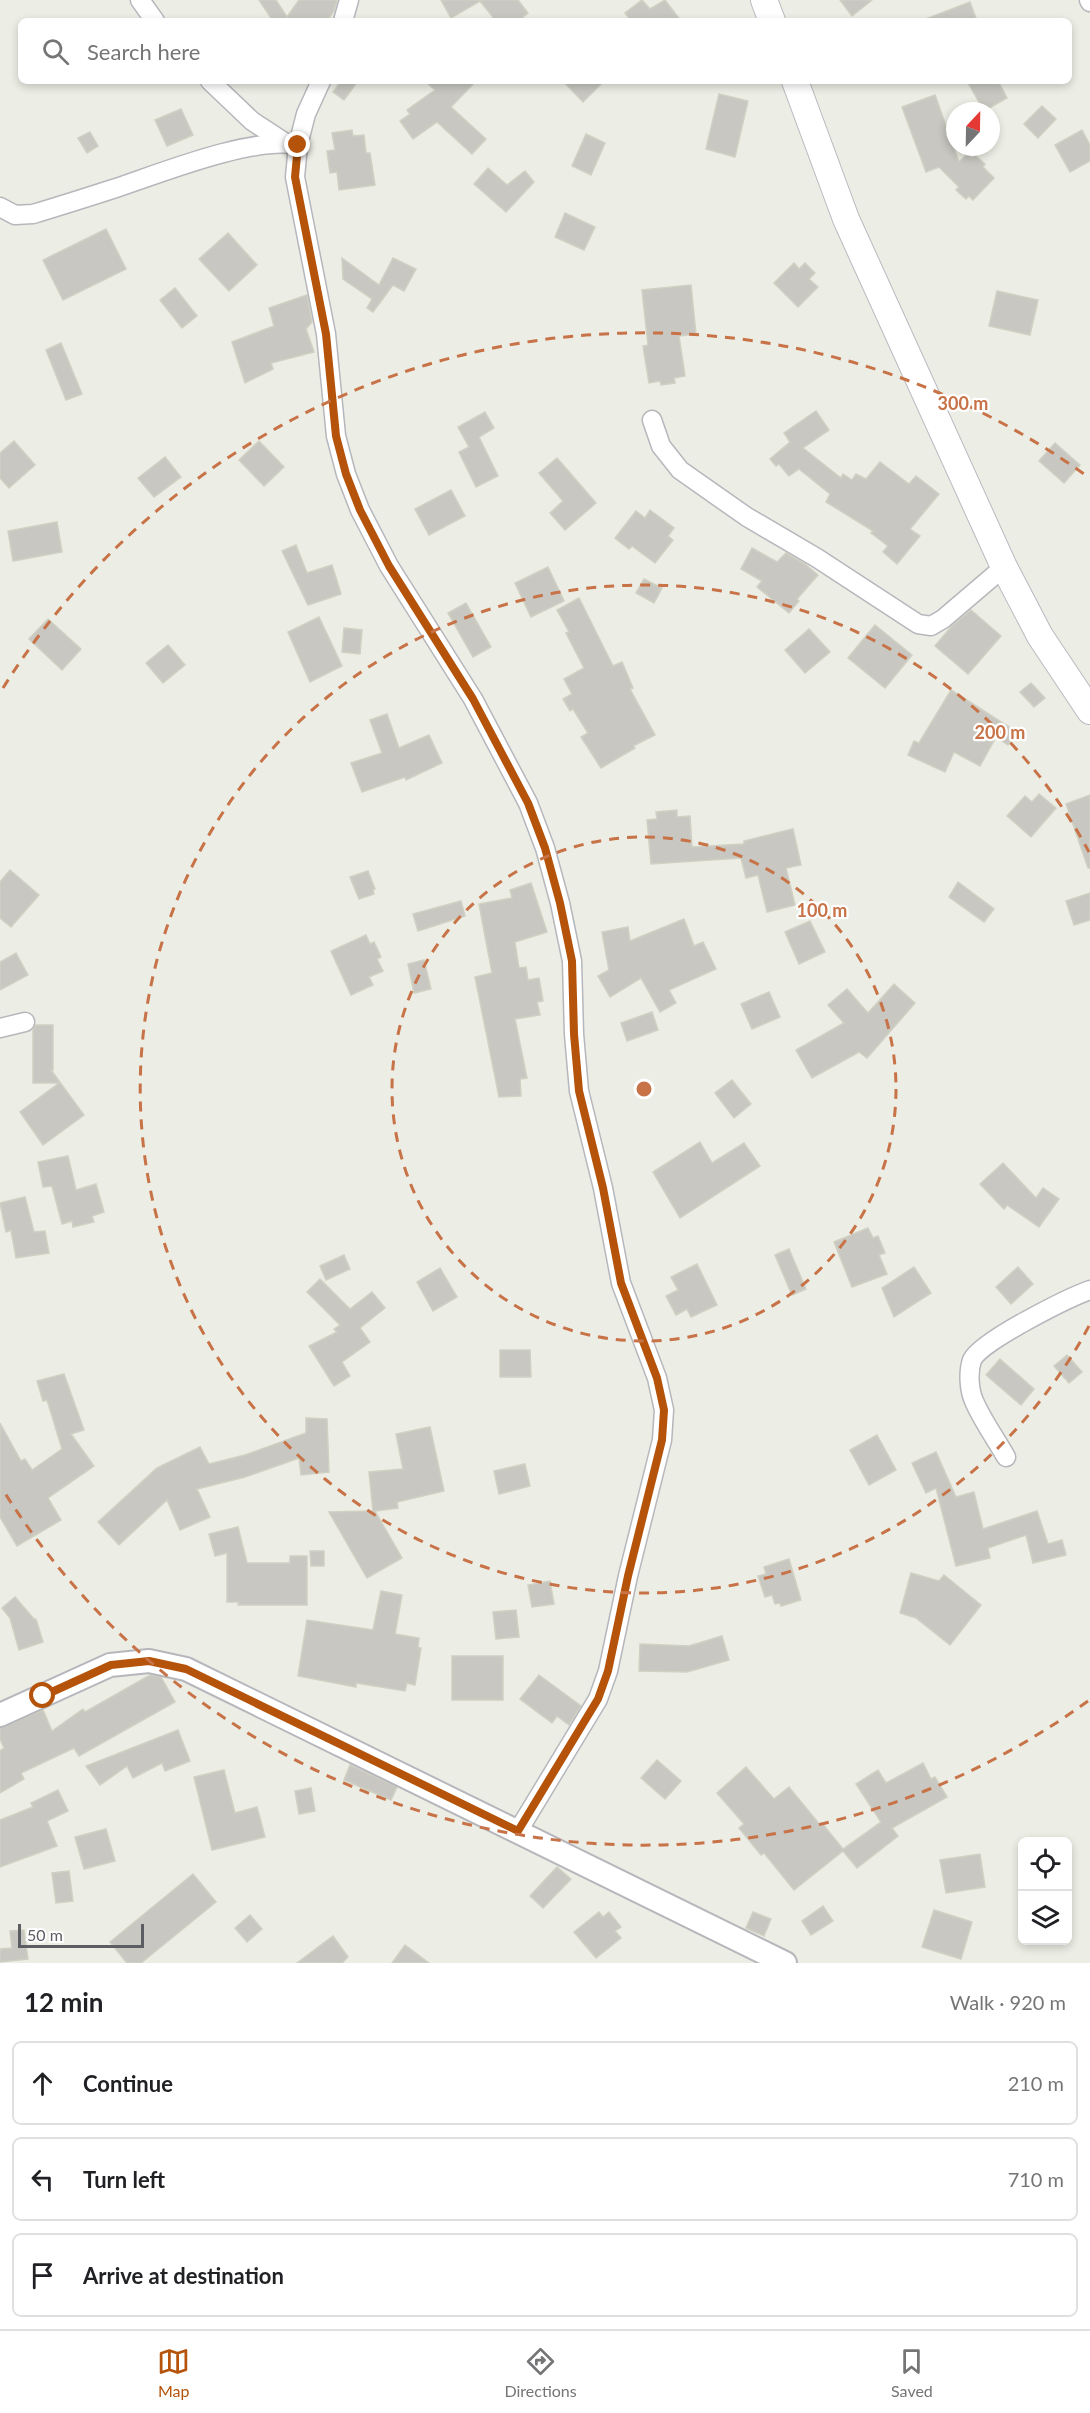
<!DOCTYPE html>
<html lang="en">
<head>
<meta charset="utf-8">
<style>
	:root { --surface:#fff; --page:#f2f2f2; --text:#202124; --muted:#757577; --line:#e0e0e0; --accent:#b45309 }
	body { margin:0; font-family:Lato,sans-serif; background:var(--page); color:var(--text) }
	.controls { position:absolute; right:18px; bottom:18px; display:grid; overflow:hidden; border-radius:9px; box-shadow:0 3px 9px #0003 }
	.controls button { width:54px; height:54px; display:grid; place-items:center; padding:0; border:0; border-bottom:2px solid var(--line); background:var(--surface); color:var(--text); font:30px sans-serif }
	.compass { position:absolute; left:946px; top:102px; width:54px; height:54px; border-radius:50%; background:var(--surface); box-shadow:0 3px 9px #0003; rotate:22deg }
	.scale { position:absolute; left:18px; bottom:15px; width:126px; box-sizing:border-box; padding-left:6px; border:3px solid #5c5d63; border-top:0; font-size:16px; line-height:21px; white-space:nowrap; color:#5c5d63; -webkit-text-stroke:4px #fff; paint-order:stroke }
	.stop { position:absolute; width:18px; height:18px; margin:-14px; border:4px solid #b45309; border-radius:50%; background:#fff }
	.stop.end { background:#b45309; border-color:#fff; box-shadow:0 2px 6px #0008 }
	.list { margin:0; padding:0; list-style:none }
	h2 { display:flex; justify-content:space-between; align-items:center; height:78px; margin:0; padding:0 24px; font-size:26px }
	h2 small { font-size:20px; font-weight:400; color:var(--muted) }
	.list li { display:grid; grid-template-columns:39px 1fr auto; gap:18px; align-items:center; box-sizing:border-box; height:84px; margin:0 12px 12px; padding:0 12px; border:2px solid var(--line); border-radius:9px }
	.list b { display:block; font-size:22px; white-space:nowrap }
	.list em { font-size:20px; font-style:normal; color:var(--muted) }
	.icon { flex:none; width:33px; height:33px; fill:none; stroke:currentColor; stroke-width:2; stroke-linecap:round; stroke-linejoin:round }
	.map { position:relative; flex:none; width:1090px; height:1963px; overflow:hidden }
	.search { position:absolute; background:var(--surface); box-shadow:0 3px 9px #0003; left:18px; right:18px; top:18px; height:66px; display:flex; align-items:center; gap:15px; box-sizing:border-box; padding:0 21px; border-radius:9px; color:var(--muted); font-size:22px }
	.sheet { height:366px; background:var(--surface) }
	nav { display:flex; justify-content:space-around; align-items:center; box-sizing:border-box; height:84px; border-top:2px solid var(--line); background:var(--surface); font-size:16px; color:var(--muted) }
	nav a { display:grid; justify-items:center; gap:3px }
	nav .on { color:var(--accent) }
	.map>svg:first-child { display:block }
	.building { fill:#c8c7c1; stroke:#d0d0c3; stroke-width:1.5 }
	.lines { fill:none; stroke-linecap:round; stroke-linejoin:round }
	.minor-casing { stroke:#b6b7bc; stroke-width:21 }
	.tertiary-casing { stroke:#b6b7bc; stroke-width:26 }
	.secondary-casing { stroke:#b9bac0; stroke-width:28 }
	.minor { stroke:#fff; stroke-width:18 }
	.tertiary { stroke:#fff; stroke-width:22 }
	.secondary { stroke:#fff; stroke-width:26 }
	.route { stroke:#b45309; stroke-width:8 }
	.ring { fill:none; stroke:#c77247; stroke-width:3; stroke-dasharray:10 8 }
	.centre { fill:#c77247; stroke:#fff; stroke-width:3 }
	.ring-label { font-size:18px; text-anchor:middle; font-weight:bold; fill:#c77247; stroke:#fff; stroke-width:4.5; stroke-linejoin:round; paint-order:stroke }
</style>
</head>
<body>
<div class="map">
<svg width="1090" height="1963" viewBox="0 0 1090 1963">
	<rect width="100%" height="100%" fill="#ecede4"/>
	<!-- building -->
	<g class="building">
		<polygon points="259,0 276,0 287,17 299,0 337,0 334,11 327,21 273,21"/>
		<polygon points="441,0 518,0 528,13 518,21 496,21 480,1 451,18"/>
		<polygon points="642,0 650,9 665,0 681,21 631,21 625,13"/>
		<polygon points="840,0 872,0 852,16"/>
		<polygon points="970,2 977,21 924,21 923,20"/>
		<polygon points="341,81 358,81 344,100 333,92"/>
		<polygon points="425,81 476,81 451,107 486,139 472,154 437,122 413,139 400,121 410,114 407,110 435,90"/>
		<polygon points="563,81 604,81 583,102"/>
		<polygon points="967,81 998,81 1007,98 984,111"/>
		<polygon points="719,94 748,101 735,157 706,149"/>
		<polygon points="935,95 959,162 968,153 972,158 975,155 985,164 983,167 994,178 973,200 969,196 966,199 956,190 959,187 939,167 926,172 902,107"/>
		<polygon points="1042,106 1056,119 1038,138 1024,124"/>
		<polygon points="181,109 193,135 167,146 155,120"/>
		<polygon points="352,130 353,136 364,135 366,153 370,153 375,185 339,190 337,172 330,173 327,151 335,150 332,133"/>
		<polygon points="1082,130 1090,145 1090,161 1070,172 1055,145"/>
		<polygon points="90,132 98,146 87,153 78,138"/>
		<polygon points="586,134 605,143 591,175 572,166"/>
		<polygon points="488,168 507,185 525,171 534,182 506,212 474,184"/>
		<polygon points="565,213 595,227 584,250 555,237"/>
		<polygon points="106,229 126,269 63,300 43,260"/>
		<polygon points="228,233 257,265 229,291 199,259"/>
		<polygon points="342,258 379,285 393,258 416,269 404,291 393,285 373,312 367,308 372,299 343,279"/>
		<polygon points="794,263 799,269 805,263 815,273 809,279 818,287 798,307 774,283"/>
		<polygon points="691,285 696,334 679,336 685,376 674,378 675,383 661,385 660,381 649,383 643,346 648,345 642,290"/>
		<polygon points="175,288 197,316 182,328 160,300"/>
		<polygon points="997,291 1038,300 1030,335 989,326"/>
		<polygon points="307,295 312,322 306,329 314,352 271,363 273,369 245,383 232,342 274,326 269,308"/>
		<polygon points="61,343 82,394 66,400 46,350"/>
		<polygon points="816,411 829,430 803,448 841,478 843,474 852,480 856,474 866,479 880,462 909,484 916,476 939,494 910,529 920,536 897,564 883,552 888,546 871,533 873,531 826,502 830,494 799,469 789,476 779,464 776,466 770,459 790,442 784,433"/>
		<polygon points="485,412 494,428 479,437 498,476 476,487 459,452 469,447 458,427"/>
		<polygon points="14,441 35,465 9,488 0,478 0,453"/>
		<polygon points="259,441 284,467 264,486 239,460"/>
		<polygon points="1055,443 1080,465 1064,483 1039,461"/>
		<polygon points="165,457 181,477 154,497 138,478"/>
		<polygon points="557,458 596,503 565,530 550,513 563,501 539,473"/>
		<polygon points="451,490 465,516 429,535 415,509"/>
		<polygon points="650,510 674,528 668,536 673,540 655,563 632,546 629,549 615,538 636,511 645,518"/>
		<polygon points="57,522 62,552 13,561 8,531"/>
		<polygon points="296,545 307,573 332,565 341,594 308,605 282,551"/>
		<polygon points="752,548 777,562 786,553 805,564 818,575 797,599 799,601 789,613 757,587 762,581 741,569"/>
		<polygon points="548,567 564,601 531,617 515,583"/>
		<polygon points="644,579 662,588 654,603 636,593"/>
		<polygon points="579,598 613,666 622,662 633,688 630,689 655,735 633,746 635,748 601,768 581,737 588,733 573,709 570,711 563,699 572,694 564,679 584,668 566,633 569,632 557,610"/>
		<polygon points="466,603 491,647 473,657 448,613"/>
		<polygon points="971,610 1001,636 968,674 935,646 951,627"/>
		<polygon points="319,617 342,666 310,682 288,632"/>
		<polygon points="48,619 81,649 62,670 29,639"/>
		<polygon points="875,625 912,655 885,688 848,658"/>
		<polygon points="344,628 362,630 360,654 342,652"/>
		<polygon points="809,629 830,652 805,673 785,650"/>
		<polygon points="168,645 185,665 163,683 146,663"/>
		<polygon points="1031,683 1045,698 1034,707 1020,692"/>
		<polygon points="951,690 1017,732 1008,745 996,737 980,766 954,752 945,772 908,755 914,741 919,743"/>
		<polygon points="387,714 399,748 429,735 442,763 406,780 405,777 362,792 351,763 382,753 370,720"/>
		<polygon points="1039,794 1056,808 1031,837 1007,816 1025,796 1032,802"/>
		<polygon points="1090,795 1090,868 1088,868 1066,804"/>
		<polygon points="677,810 677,817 690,816 692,847 744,844 744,841 793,829 801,865 786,868 795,905 767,912 758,875 746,878 741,858 651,864 647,820 657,819 656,812"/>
		<polygon points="10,870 39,895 11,927 0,918 0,882"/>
		<polygon points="368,871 375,889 373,890 374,894 359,899 350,877"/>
		<polygon points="958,882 994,909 984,922 949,897"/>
		<polygon points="531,883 547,932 515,942 519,968 526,967 528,980 539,978 543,1001 537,1002 540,1015 515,1019 527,1078 520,1079 521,1096 499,1097 475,977 492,973 479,904 512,898 510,890"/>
		<polygon points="1090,893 1090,920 1074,925 1066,901"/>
		<polygon points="461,901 465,916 418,931 413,914"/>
		<polygon points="684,919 694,946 703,942 716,969 669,990 676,1003 660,1012 641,978 610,997 598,976 609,970 602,932 628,927 630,941"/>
		<polygon points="810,921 825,952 799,964 785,932"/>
		<polygon points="366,935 370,944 374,942 381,957 377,959 383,971 369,977 373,985 351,995 331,951"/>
		<polygon points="16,953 28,975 0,990 0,962"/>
		<polygon points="424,960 431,989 414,993 408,964"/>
		<polygon points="894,984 915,1003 867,1058 859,1052 812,1078 796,1050 844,1023 828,1005 847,989 868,1013"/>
		<polygon points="769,992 780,1017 752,1029 741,1004"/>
		<polygon points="652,1012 658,1030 627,1041 621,1023"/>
		<polygon points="36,1025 53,1025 53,1070 51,1070 84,1115 43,1145 20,1112 59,1083 33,1083 33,1030"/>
		<polygon points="732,1080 751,1104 734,1118 715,1093"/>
		<polygon points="700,1142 712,1163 744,1143 760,1166 680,1218 653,1172"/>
		<polygon points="68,1156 76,1190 96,1184 104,1212 92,1216 94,1222 73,1227 72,1221 62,1224 52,1186 43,1187 38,1162"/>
		<polygon points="1003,1163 1036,1198 1043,1188 1059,1199 1039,1227 1007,1205 1004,1209 980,1184"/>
		<polygon points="25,1197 34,1232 45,1231 49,1253 16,1258 11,1230 6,1232 0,1203"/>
		<polygon points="868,1228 873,1238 878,1236 885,1253 879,1255 887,1274 852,1287 834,1242"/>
		<polygon points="789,1249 806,1289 792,1295 775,1255"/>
		<polygon points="344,1255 350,1269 326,1280 320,1266"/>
		<polygon points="697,1264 717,1305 691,1317 687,1309 676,1315 666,1296 678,1290 671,1277"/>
		<polygon points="914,1267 931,1293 894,1317 882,1288"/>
		<polygon points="1018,1267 1033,1284 1011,1304 996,1287"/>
		<polygon points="440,1268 457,1297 433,1311 417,1282"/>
		<polygon points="320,1279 350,1309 372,1292 385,1308 360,1328 370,1342 342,1362 350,1376 334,1386 309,1346 337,1332 334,1329 340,1325 307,1292"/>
		<polygon points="500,1350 530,1350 531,1377 500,1377"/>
		<polygon points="1067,1355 1082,1372 1069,1383 1054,1366"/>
		<polygon points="1000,1359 1034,1389 1021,1405 986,1375"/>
		<polygon points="64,1374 84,1430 71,1434 94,1466 48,1498 61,1520 17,1546 0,1517 0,1423 21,1461 25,1459 32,1470 62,1449 47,1400 43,1401 37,1381"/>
		<polygon points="306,1418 327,1419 329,1472 301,1475 299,1458 245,1477 197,1489 210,1517 180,1530 167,1500 119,1545 98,1522 157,1468 200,1447 209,1464 245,1455 306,1433"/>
		<polygon points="430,1427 444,1491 397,1502 398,1508 375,1511 402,1558 367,1578 329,1512 373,1511 369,1472 403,1469 396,1434"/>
		<polygon points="877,1435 896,1470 869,1485 850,1450"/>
		<polygon points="936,1452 956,1497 974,1492 983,1529 1037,1511 1048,1544 1062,1540 1066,1555 1033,1563 1026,1535 988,1548 990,1558 956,1566 936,1488 926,1493 912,1463"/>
		<polygon points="525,1464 530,1486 499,1494 494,1471"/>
		<polygon points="238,1527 247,1563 290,1563 290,1556 307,1556 307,1605 238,1605 239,1602 227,1602 227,1553 215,1556 209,1534"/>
		<polygon points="310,1551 324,1551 324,1566 311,1566"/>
		<polygon points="789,1559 801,1600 781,1606 780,1603 775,1604 772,1595 765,1597 758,1576 766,1574 764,1567"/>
		<polygon points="911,1573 939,1581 944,1575 981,1605 950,1645 916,1618 900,1613"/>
		<polygon points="550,1581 554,1604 532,1607 528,1585"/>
		<polygon points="381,1591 402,1595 395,1634 419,1638 418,1648 421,1648 415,1685 407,1683 405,1691 356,1683 356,1687 298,1676 307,1620 373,1630"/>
		<polygon points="15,1597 34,1619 36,1619 43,1642 19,1650 10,1618 2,1608"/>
		<polygon points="516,1610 519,1637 496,1639 493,1612"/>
		<polygon points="722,1636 729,1660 687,1672 639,1671 640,1644 689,1646"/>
		<rect x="452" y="1656" width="51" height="44"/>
		<polygon points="150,1675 161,1677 175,1702 79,1756 74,1748 21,1773 24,1779 0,1793 0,1751 4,1748 0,1739 0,1728 43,1710 52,1731 83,1709 85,1712"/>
		<polygon points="539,1675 581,1706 569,1725 557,1716 552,1723 520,1699"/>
		<polygon points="178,1730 190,1761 165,1771 162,1763 133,1778 127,1766 100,1785 86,1766"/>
		<polygon points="657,1760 681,1781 665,1799 641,1778"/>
		<polygon points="923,1763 931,1779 935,1777 947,1797 892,1828 898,1836 857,1868 843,1851 794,1890 764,1853 761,1855 739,1828 744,1824 717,1793 746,1767 774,1799 789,1787 820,1825 822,1823 843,1849 881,1822 856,1784 878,1770 886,1783"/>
		<polygon points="350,1765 397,1787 391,1800 344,1780"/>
		<polygon points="224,1770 235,1813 257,1807 265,1837 212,1850 194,1777"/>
		<polygon points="311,1788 315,1811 299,1814 295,1791"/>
		<polygon points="58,1790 68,1811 47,1821 57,1846 0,1867 0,1820 33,1807 31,1803"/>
		<polygon points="106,1829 115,1861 84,1869 75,1837"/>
		<polygon points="980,1854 985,1887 946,1893 940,1860"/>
		<polygon points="557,1867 571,1879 543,1908 530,1896"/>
		<polygon points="69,1871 73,1901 56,1903 52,1873"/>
		<polygon points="193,1874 216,1902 141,1963 127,1963 110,1942"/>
		<polygon points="823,1906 833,1921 811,1935 802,1921"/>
		<polygon points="934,1910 972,1922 961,1959 922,1947"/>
		<polygon points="599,1912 603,1917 609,1912 621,1927 615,1931 621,1938 596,1958 574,1932"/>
		<polygon points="753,1912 771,1919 764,1936 746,1928"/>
		<polygon points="250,1915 262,1929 247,1942 235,1928"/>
		<polygon points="24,1930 28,1959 0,1962 0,1949 12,1948 10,1931"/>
		<polygon points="333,1936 348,1957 342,1963 297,1963"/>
		<polygon points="405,1945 429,1963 392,1963"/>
	</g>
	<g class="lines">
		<!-- minor casing -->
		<g class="minor-casing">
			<g id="minor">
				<polyline points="140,0 155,21"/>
				<polyline points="1089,0 1090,2"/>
				<polyline points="343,21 349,0"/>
				<polyline points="210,81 252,121 284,142"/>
				<polyline points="321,81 306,114 298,145 295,177 326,334 336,436 346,474 360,510 389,566 473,699 528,803 545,848 560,903 572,961 574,1034 579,1091 603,1188 621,1283 657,1378 664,1410 662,1440 628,1576 608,1671 598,1699 518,1831"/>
				<path d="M0 207 15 215 33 214C60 206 88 197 116 188 161 173 253 136 298 145"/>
				<polyline points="652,420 661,446 680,470 747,517 817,558 918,624 931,626 943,619 1004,567"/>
				<polyline points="0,1028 25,1022"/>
				<path d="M1006 1457C996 1439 982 1420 974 1401 969 1390 968 1372 972 1360 981 1341 1068 1298 1090 1290"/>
			</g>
		</g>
		<!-- tertiary casing -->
		<g class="tertiary-casing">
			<polyline id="tertiary" points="0,1715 110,1665 149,1661 186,1669 785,1963"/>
		</g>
		<!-- secondary casing -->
		<g class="secondary-casing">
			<g id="secondary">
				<polyline points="764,0 772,21"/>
				<polyline points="795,81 846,219 1004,567 1040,636 1090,711"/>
			</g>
		</g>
		<!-- minor -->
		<use href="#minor" class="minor"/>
		<!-- tertiary -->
		<use href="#tertiary" class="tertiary"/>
		<!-- secondary -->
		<use href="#secondary" class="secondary"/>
	</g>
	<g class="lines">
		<!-- route -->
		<polyline class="route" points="43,1696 111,1665 149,1661 186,1669 518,1831 598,1699 608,1671 628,1576 662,1440 664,1410 657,1378 621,1283 603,1188 579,1091 574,1034 572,961 560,903 545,848 528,803 473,699 389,566 360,510 346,474 336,436 326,334 295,177 298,145"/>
	</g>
	<!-- distance rings -->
	<g class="ring">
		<circle cx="644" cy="1089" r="252"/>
		<path d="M1089 1326A504 504 0 1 1 1089 852"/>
		<path d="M1088 1701A756 756 0 0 1 3 1490M3 688A756 756 0 0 1 1088 477"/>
	</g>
	<circle cx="644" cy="1089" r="9" class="centre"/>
	<g class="ring-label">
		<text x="963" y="410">300 m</text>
		<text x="1000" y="739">200 m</text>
		<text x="822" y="917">100 m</text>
	</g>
</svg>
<div class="controls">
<button><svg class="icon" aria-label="locate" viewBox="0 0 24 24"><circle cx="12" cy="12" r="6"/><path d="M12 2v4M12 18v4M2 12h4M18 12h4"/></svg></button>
<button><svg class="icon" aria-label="layers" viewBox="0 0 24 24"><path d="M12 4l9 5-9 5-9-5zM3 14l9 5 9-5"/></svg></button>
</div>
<svg class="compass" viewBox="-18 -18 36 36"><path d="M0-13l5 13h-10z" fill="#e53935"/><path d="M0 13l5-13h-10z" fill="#757577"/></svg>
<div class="scale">50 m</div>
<div class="stop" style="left:43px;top:1696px"></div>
<div class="stop end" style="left:298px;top:145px"></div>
<div class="search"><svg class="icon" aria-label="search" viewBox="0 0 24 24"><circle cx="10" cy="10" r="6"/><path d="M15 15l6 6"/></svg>Search here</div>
</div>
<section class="sheet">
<h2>12 min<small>Walk · 920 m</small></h2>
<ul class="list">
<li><svg class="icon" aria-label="ahead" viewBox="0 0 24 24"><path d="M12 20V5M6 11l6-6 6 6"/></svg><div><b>Continue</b></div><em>210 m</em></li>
<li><svg class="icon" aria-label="left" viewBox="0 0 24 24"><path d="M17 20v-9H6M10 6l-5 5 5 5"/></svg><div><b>Turn left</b></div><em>710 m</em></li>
<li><svg class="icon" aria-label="arrive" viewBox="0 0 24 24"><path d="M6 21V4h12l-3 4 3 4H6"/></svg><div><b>Arrive at destination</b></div></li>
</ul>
</section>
<nav>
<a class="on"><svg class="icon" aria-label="map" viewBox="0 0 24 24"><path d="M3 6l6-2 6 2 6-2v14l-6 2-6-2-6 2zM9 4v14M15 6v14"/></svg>Map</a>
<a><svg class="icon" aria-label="directions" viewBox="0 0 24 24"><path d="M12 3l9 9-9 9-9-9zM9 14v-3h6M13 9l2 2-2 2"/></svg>Directions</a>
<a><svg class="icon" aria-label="saved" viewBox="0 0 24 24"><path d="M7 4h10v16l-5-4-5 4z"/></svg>Saved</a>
</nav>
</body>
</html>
